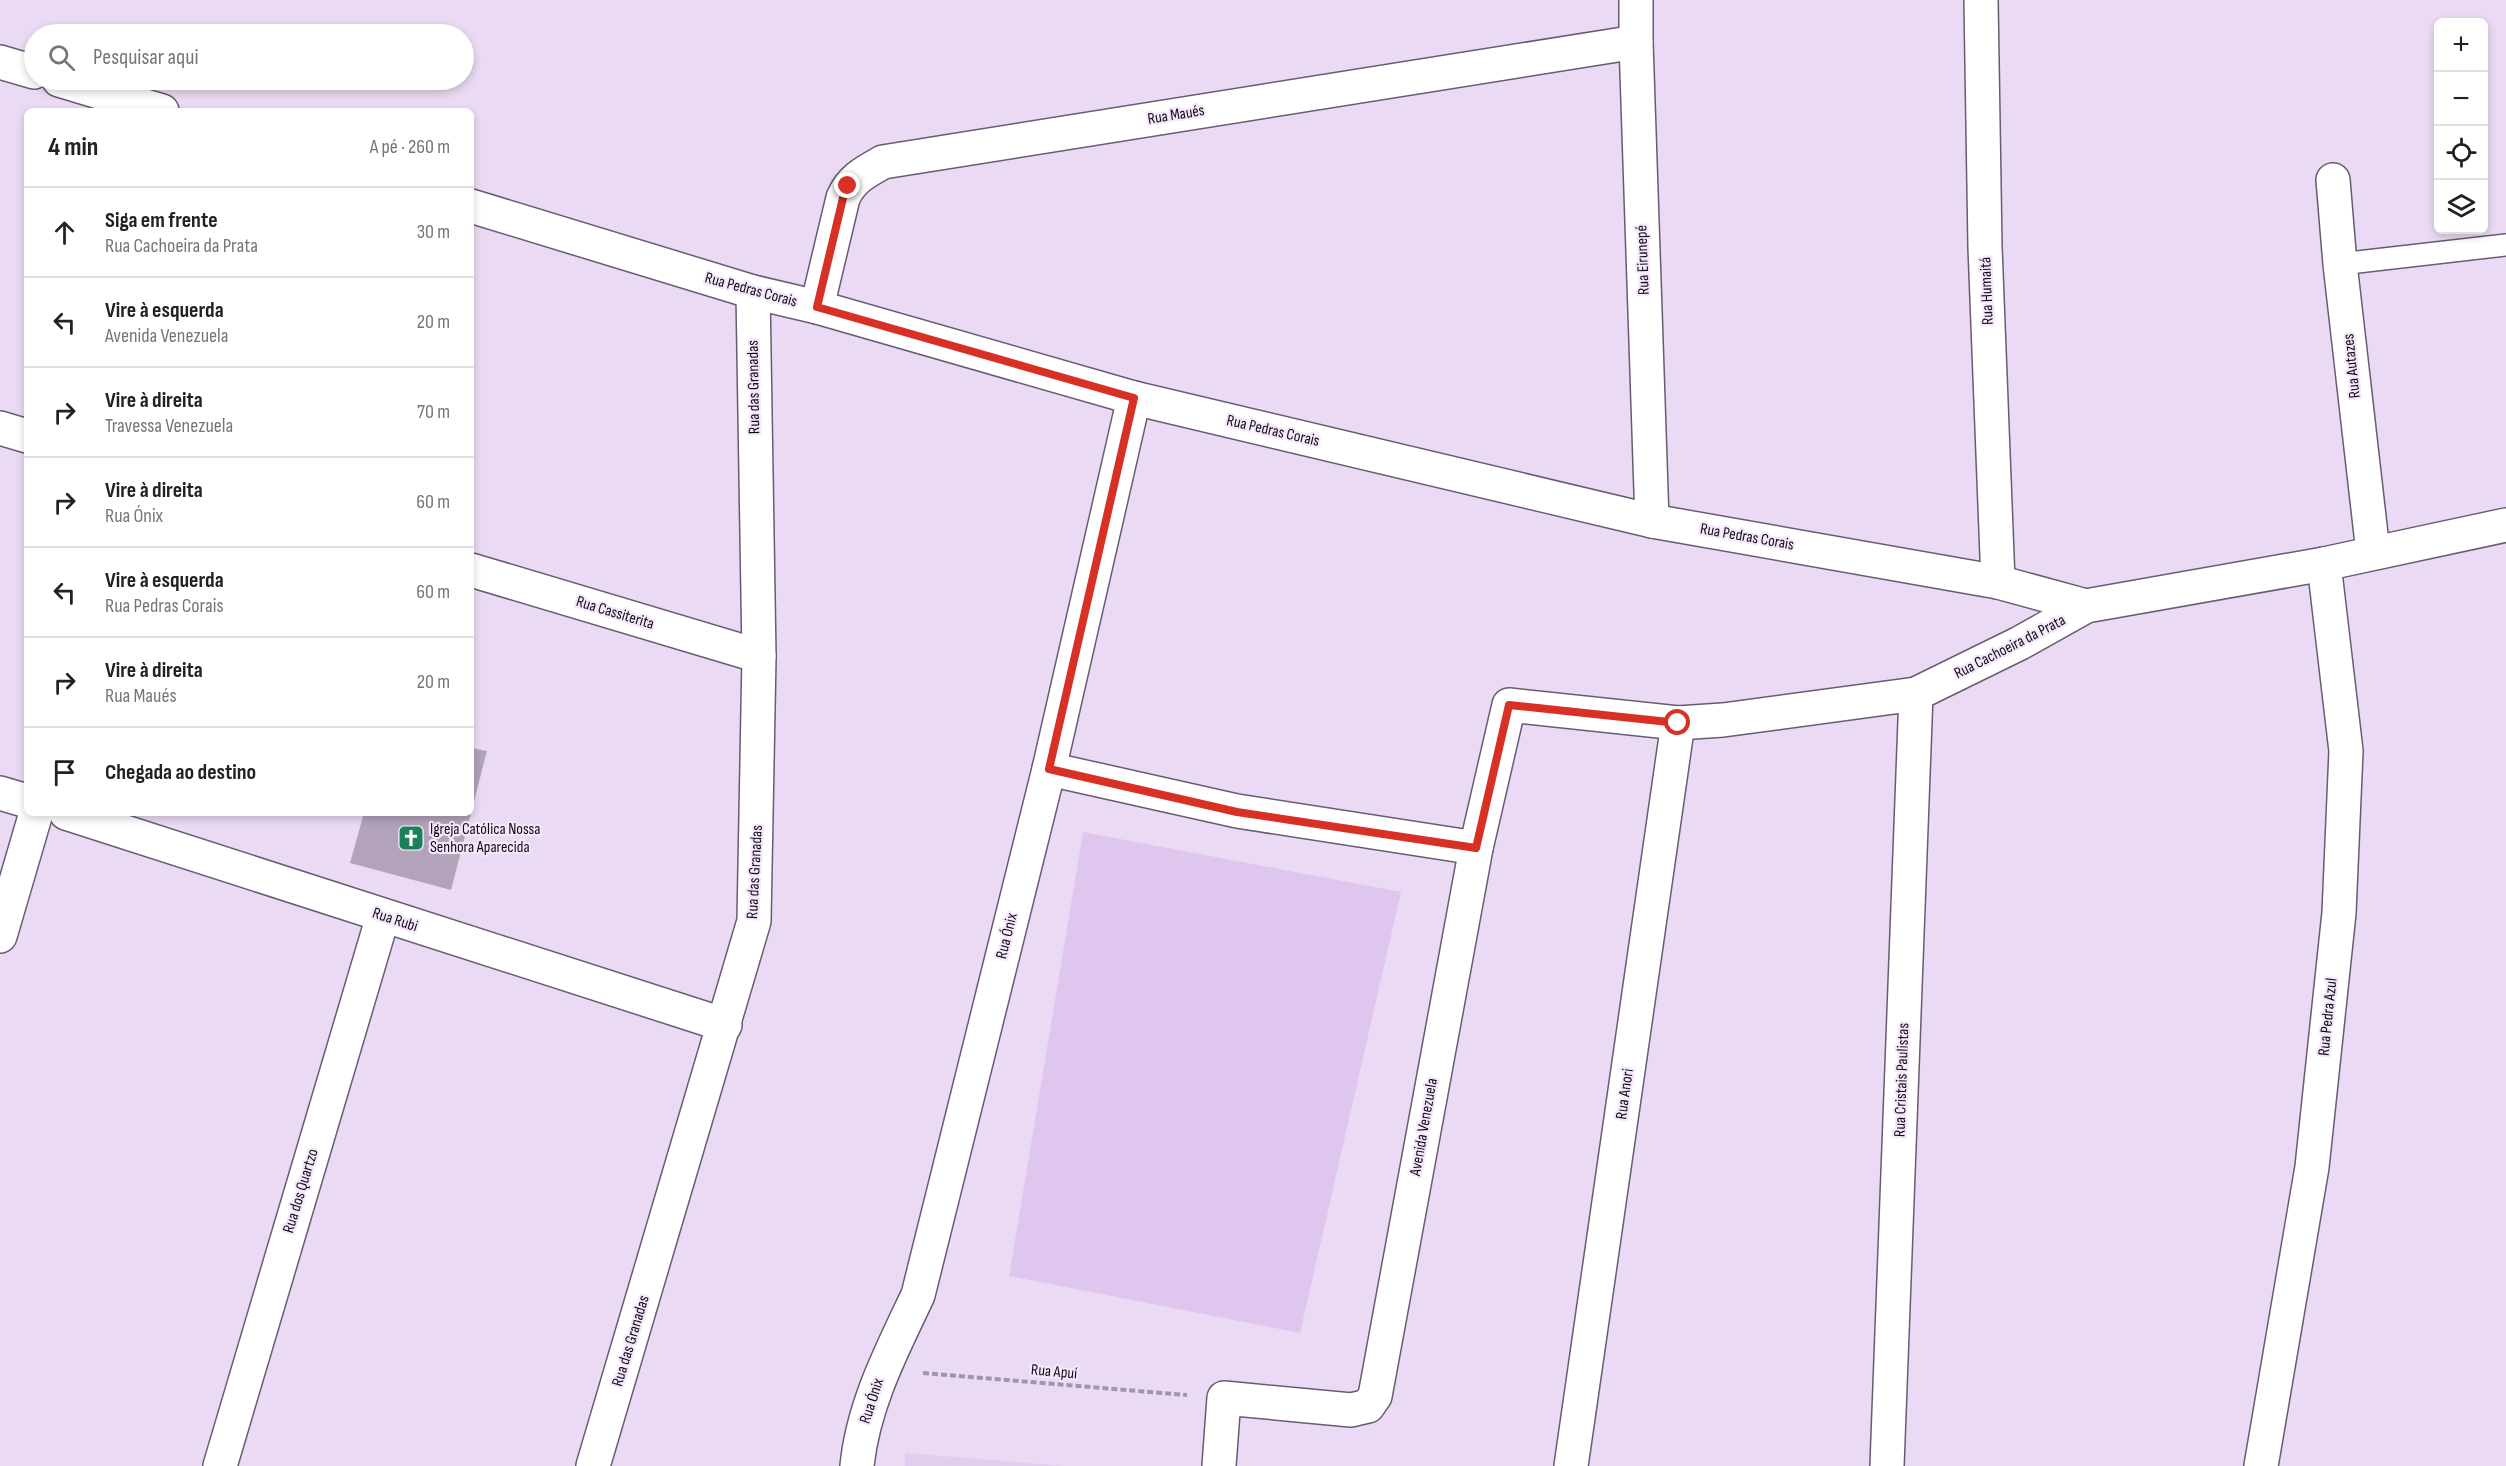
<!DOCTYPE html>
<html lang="pt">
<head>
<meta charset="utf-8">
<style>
	:root { --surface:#fff; --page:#f2f2f2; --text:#222; --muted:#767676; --line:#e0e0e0 }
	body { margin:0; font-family:"Sofia Sans Condensed",sans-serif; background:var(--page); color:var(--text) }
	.controls { position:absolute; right:18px; top:18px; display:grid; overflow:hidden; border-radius:9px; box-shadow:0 3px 9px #0003 }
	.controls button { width:54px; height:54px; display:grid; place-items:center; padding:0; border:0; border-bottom:2px solid var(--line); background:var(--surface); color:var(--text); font:30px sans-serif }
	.stop { position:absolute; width:18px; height:18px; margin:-14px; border:4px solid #d93025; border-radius:50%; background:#fff }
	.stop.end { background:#d93025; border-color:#fff; box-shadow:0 2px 6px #0008 }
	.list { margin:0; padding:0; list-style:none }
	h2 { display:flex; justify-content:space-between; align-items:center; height:78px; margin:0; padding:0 24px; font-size:26px }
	h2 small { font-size:20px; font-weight:400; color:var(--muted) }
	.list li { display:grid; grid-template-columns:39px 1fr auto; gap:18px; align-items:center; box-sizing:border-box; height:90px; padding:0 24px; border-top:2px solid var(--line) }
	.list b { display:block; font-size:22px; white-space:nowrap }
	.list p { margin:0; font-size:20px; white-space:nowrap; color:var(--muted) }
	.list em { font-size:20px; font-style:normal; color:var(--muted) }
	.icon { flex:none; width:33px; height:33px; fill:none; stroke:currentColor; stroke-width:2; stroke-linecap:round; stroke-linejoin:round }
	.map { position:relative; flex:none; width:2506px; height:1466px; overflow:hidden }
	.search { position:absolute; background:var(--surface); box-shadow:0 3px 9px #0003; left:24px; top:24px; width:450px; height:66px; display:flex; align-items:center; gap:15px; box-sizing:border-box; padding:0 21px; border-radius:33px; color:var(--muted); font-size:22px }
	.panel { position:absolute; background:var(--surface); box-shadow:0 3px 9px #0003; left:24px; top:108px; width:450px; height:708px; border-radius:9px }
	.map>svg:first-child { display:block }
	.built { fill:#e1cded }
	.green { fill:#dfc6ee }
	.building { fill:#b2a3bb }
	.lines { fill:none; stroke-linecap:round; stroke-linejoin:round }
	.service-casing { stroke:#695b72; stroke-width:24 }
	.minor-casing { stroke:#695b72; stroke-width:36 }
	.path { stroke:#a195a8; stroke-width:4; stroke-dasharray:6 3; stroke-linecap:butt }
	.service { stroke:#fff; stroke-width:21 }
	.minor { stroke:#fff; stroke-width:33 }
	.route { stroke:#d93025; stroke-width:8 }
	.labels { text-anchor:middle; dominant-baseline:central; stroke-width:4.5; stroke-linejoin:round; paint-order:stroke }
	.street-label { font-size:16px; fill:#120d15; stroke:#f5e8fd }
	.poi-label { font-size:16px; fill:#120d15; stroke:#f5e8fd; text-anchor:start }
</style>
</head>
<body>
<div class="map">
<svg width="2506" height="1466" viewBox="0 0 2506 1466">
	<rect width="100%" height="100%" fill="#eadaf3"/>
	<!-- built -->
	<polygon class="built" points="905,1453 1064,1466 905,1466"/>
	<!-- green -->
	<polygon class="green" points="1083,832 1401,892 1300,1333 1009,1276"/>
	<!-- building -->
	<g class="building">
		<polygon points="471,748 487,751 472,809 471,809"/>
		<polygon points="364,813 471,813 451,890 350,863"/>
	</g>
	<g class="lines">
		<!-- service casing -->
		<g class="service-casing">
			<polyline id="service" points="2340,264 2506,245"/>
		</g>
		<!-- minor casing -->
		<g class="minor-casing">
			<g id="minor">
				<polyline points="1636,0 1636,42 1652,521"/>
				<polyline points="1981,0 1985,247 1998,582"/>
				<polyline points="0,62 34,72"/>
				<polyline points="59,80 162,111"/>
				<polyline points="2333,180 2340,264 2373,552"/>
				<polyline points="471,206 753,292 817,307 1134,398 1652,521 1998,582 2086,606"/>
				<path d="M817 307 843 198C851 179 865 172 883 162L1636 42"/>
				<polyline points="0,428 27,436"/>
				<polyline points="471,570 759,656"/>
				<polyline points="1049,769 1237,811 1476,848"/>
				<polyline points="0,793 27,801"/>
				<polyline points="66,813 725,1025"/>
				<polyline points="0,936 36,813"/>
				<polyline points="220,1466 383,916"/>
				<polyline points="593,1466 754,921 759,656 753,292"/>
				<path d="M857 1466C863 1405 892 1350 918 1295L1049 769 1134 398"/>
				<polyline points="1219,1466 1224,1398 1351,1410 1368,1406 1375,1396 1476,848 1509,705 1678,723 1723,720 1916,694 2020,643 2086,606 2324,564 2506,525"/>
				<polyline points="1571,1466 1678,723"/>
				<polyline points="1887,1466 1916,694"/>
				<polyline points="2261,1466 2312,1167 2339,913 2346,751 2324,564"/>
			</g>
		</g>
		<!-- path -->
		<polyline class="path" points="923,1373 1187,1395"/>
		<!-- service -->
		<use href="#service" class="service"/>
		<!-- minor -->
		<use href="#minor" class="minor"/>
	</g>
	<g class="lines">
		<!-- route -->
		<polyline class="route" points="848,186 843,198 817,307 1134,398 1049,769 1237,812 1476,848 1509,705 1678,723"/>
	</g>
	<!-- icons -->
	<defs>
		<g id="church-square" transform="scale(1.35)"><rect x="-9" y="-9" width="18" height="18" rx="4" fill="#1b815b" stroke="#f5e8fd"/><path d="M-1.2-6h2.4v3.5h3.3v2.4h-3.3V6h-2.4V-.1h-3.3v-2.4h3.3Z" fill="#fff"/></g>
	</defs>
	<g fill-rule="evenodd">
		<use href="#church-square" x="411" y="838"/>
	</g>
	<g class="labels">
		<!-- street labels -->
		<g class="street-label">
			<text transform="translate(1176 115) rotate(-9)">Rua Maués</text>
			<text transform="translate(1643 260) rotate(-92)">Rua Eirunepé</text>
			<text transform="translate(751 290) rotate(15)">Rua Pedras Corais</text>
			<text transform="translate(1987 291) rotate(-92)">Rua Humaitá</text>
			<text transform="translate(2352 366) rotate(-96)">Rua Autazes</text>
			<text transform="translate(754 387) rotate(-91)">Rua das Granadas</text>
			<text transform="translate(1273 431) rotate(13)">Rua Pedras Corais</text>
			<text transform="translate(1747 537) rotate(10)">Rua Pedras Corais</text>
			<text transform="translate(615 613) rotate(17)">Rua Cassiterita</text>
			<text transform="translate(2010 647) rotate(-27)">Rua Cachoeira da Prata</text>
			<text transform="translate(755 872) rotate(-87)">Rua das Granadas</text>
			<text transform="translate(395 920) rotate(18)">Rua Rubi</text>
			<text transform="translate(1007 936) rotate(-76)">Rua Ónix</text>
			<text transform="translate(2328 1017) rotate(-84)">Rua Pedra Azul</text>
			<text transform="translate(1902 1080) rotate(-88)">Rua Cristais Paulistas</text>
			<text transform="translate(1625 1094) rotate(-82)">Rua Anori</text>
			<text transform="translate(1424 1127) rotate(-80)">Avenida Venezuela</text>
			<text transform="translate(301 1191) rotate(-73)">Rua dos Quartzo</text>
			<text transform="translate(631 1341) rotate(-73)">Rua das Granadas</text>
			<text transform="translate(1054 1372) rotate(5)">Rua Apuí</text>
			<text transform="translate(872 1401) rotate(-72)">Rua Ónix</text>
		</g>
		<!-- poi labels -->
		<g class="poi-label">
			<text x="430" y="829">Igreja Católica Nossa<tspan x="430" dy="18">Senhora Aparecida</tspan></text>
		</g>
	</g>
</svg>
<div class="controls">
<button>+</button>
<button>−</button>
<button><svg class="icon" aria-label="locate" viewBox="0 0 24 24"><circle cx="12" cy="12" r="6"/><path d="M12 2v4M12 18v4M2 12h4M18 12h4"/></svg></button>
<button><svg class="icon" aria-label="layers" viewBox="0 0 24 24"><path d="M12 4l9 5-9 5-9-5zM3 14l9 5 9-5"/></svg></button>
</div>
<div class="stop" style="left:1678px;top:723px"></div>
<div class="stop end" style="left:848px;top:186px"></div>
<div class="search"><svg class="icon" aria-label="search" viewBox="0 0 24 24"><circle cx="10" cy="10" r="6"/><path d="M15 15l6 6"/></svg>Pesquisar aqui</div>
<section class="panel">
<h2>4 min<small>A pé · 260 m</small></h2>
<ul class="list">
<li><svg class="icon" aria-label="ahead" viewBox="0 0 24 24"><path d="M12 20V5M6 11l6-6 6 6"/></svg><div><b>Siga em frente</b><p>Rua Cachoeira da Prata</p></div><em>30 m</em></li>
<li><svg class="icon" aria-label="left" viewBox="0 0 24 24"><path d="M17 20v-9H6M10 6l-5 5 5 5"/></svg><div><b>Vire à esquerda</b><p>Avenida Venezuela</p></div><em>20 m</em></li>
<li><svg class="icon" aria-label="right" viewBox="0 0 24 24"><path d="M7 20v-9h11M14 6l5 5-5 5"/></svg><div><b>Vire à direita</b><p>Travessa Venezuela</p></div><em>70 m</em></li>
<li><svg class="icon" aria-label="right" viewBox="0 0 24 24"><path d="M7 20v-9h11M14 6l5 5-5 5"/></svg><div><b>Vire à direita</b><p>Rua Ónix</p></div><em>60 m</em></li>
<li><svg class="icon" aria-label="left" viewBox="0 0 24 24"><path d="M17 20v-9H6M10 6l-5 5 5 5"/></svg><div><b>Vire à esquerda</b><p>Rua Pedras Corais</p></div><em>60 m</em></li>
<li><svg class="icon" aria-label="right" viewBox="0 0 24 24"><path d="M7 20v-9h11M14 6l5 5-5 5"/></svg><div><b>Vire à direita</b><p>Rua Maués</p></div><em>20 m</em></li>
<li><svg class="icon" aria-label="arrive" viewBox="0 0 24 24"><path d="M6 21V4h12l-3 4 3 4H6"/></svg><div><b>Chegada ao destino</b></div></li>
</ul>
</section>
</div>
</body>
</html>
